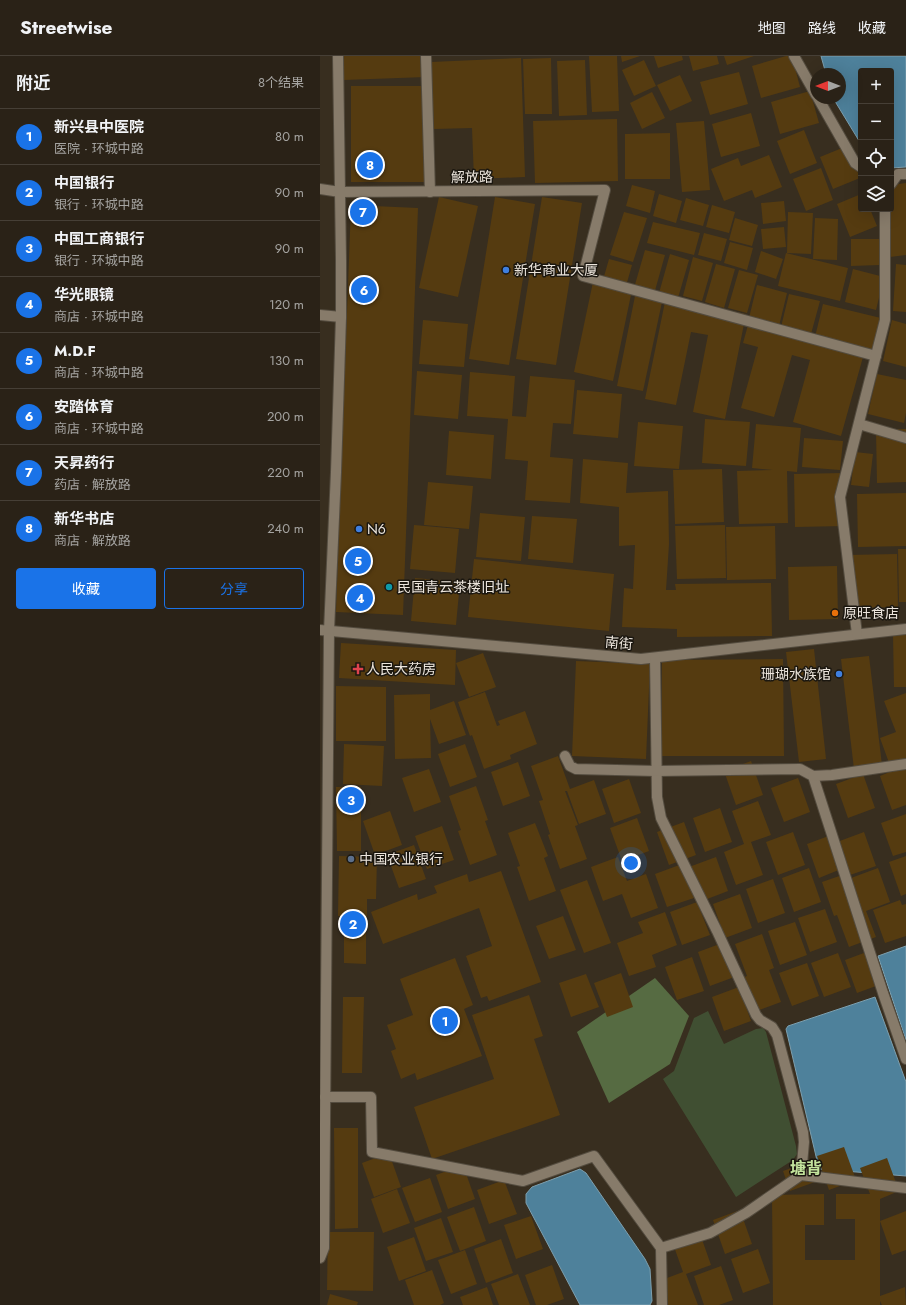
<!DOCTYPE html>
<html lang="zh">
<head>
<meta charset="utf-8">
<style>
	:root { --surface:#2a2217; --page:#362f24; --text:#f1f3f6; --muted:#a5a4a1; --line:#463f36; --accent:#1a73e8 }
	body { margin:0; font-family:Jost,"Noto Sans SC",sans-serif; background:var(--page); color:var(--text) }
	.controls { position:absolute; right:12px; top:12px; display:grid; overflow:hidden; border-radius:4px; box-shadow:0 4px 16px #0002 }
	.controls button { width:36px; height:36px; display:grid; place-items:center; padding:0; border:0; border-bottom:1px solid var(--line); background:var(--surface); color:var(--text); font:20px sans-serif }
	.compass { position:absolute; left:490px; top:12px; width:36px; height:36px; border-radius:50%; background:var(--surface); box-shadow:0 4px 16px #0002; rotate:270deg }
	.you { position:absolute; left:311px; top:807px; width:14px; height:14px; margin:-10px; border:3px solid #fff; border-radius:50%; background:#1a73e8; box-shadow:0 0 0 6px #1a73e833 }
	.badge { display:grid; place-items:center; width:26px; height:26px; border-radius:50%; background:var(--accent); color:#fff; font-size:13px; font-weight:700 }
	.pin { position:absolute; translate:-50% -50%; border:2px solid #fff; box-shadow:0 1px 4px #0006 }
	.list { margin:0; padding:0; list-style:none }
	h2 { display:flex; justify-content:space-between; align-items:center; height:52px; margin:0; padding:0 16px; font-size:17px }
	h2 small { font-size:13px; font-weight:400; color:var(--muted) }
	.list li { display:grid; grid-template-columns:26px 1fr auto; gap:12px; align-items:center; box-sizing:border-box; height:56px; padding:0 16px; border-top:1px solid var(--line) }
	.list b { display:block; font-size:15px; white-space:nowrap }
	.list p { margin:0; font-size:13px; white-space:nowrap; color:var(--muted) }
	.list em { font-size:13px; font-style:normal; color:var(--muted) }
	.actions { display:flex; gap:8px; padding:12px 16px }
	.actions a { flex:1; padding:9px 0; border:1px solid var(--accent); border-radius:4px; text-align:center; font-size:14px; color:var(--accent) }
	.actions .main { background:var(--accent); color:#fff }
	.icon { flex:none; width:22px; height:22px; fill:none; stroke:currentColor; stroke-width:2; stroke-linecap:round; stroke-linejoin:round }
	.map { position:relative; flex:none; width:586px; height:1249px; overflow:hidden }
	header { display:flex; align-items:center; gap:24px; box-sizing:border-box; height:56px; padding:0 20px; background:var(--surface); border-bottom:1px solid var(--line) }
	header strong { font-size:19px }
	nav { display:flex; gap:22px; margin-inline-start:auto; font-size:14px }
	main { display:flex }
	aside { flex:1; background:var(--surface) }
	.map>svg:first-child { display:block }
	.green { fill:#404f32 }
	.forest { fill:#566b42 }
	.water { fill:#4e819b; stroke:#7d9fae }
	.building { fill:#553b10 }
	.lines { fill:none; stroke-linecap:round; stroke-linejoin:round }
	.minor-casing { stroke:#544c3f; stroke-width:12 }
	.minor { stroke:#877b6a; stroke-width:10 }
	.shop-dot { fill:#3f7fe0; stroke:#1b1710; stroke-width:1.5 }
	.culture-dot { fill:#0f9aa8; stroke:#1b1710; stroke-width:1.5 }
	.food-dot { fill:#e8710a; stroke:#1b1710; stroke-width:1.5 }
	.health-dot { fill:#e0444e; stroke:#1b1710; stroke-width:1.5 }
	.service-dot { fill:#5c6f8a; stroke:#1b1710; stroke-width:1.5 }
	.labels { text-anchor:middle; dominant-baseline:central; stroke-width:3; stroke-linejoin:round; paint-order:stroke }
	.street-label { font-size:14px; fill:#ece5dc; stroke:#1b1710 }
	.poi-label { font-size:14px; fill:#ece5dc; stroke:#1b1710; text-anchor:start }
	.quarter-label { font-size:16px; font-weight:bold; fill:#c3e49d; stroke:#1b1710 }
</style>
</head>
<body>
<header>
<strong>Streetwise</strong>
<nav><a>地图</a><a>路线</a><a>收藏</a></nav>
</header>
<main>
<aside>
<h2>附近<small>8个结果</small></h2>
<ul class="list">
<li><span class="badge">1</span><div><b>新兴县中医院</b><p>医院 · 环城中路</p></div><em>80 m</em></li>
<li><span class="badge">2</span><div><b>中国银行</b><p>银行 · 环城中路</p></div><em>90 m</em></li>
<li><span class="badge">3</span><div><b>中国工商银行</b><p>银行 · 环城中路</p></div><em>90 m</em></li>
<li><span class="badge">4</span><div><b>华光眼镜</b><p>商店 · 环城中路</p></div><em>120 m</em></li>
<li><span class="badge">5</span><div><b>M.D.F</b><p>商店 · 环城中路</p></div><em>130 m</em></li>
<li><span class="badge">6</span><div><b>安踏体育</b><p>商店 · 环城中路</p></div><em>200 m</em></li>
<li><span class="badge">7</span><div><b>天昇药行</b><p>药店 · 解放路</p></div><em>220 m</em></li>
<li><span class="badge">8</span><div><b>新华书店</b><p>商店 · 解放路</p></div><em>240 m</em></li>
</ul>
<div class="actions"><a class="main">收藏</a><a>分享</a></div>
</aside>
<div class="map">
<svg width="586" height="1249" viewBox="0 0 586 1249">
	<rect width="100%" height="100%" fill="#382e1f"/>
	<!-- green -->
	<polygon class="green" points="388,955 404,988 436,973 443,972 446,976 476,1090 477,1098 473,1104 416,1141 343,1023 354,1015 374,962"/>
	<!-- forest -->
	<polygon class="forest" points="335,922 369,960 350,1008 289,1047 257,976"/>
	<!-- water -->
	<g class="water">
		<polygon points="501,0 586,0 586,111 571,112 571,15 541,15 541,88 513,42 520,42 520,18 506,18"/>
		<polygon points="586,890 586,984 558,900"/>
		<polygon points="555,941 586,1026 586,1120 499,1113 466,973 468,970"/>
		<polygon points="260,1113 266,1117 325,1203 330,1213 332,1245 330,1249 260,1249 206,1147 206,1138 212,1131"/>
	</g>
	<!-- building -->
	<g class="building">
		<polygon points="24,0 105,0 106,21 24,24"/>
		<polygon points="269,0 297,0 299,55 272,56"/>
		<polygon points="301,0 320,0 302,6"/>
		<polygon points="334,0 362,0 363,4 338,12"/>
		<polygon points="369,0 397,0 399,8 373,15"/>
		<polygon points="404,0 434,0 407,9"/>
		<polygon points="466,0 472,0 480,31 441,42 432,10"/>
		<polygon points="201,2 205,121 154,123 152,72 114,73 111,6"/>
		<polygon points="231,2 232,58 205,58 203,3"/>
		<polygon points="265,4 267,59 239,60 237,5"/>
		<polygon points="324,4 336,30 314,40 302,14"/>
		<polygon points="419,16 428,48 390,59 380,26"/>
		<polygon points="360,19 372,45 350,55 337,29"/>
		<rect x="31" y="30" width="74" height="96"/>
		<polygon points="490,35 499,67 460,78 451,46"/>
		<polygon points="332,36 345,62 322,73 310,47"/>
		<polygon points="431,57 440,90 401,101 392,68"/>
		<polygon points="297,63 298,125 215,127 213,65"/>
		<polygon points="384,65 390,134 362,136 356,67"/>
		<polygon points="484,74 497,107 470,118 457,85"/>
		<polygon points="350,77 350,123 305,123 305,78"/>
		<polygon points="527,90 540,122 513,133 500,101"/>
		<polygon points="449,99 462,131 435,142 432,134 404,145 391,113 418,102 421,110"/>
		<polygon points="501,112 513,144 486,155 473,123"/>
		<polygon points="586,127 586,199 570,201 564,153 571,153 571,129"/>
		<polygon points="312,129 335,135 330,157 306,150"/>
		<polygon points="339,138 362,145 356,167 333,160"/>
		<polygon points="541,138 541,153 550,153 557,170 530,181 517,148"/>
		<polygon points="119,141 158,150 138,241 99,232"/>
		<polygon points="175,141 215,148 189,309 149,303"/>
		<polygon points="222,141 262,147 236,309 196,303"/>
		<polygon points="366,142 389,149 383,170 360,164"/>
		<polygon points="464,145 466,165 443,168 441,147"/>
		<polygon points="31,149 98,152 83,559 16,556"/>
		<polygon points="392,149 415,156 409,177 386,171"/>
		<polygon points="304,156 327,162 313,206 290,199"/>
		<polygon points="468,156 493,157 491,198 467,197"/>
		<polygon points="415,162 438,169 432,190 409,184"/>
		<polygon points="495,162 518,163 517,204 493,203"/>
		<polygon points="333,166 380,177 374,199 327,187"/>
		<polygon points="464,171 466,191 443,193 441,173"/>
		<polygon points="384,177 407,183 401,205 378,199"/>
		<polygon points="531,183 560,183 560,209 531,210"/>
		<polygon points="410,186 433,192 427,214 404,207"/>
		<polygon points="325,194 345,199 334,238 314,232"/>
		<polygon points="441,195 463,203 456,223 435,216"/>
		<polygon points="466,197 528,212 520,245 458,230"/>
		<polygon points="350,198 369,204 358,242 339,237"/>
		<polygon points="373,201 393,207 382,245 363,240"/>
		<polygon points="289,203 312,209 306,230 283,224"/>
		<polygon points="396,208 415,213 404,252 385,246"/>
		<polygon points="576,208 586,209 586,256 573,255"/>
		<polygon points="533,213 564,221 556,254 525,246"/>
		<polygon points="419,214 438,219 427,257 408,252"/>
		<polygon points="273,226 312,234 293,325 254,316"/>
		<polygon points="437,229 467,237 459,270 429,262"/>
		<polygon points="469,238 500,245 491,278 461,271"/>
		<polygon points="315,240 342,246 323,335 297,330"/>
		<polygon points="346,241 426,258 405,363 373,356 388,279 371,276 356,349 325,343"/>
		<polygon points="503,248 565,263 556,296 495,281"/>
		<polygon points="103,264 148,268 144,311 99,308"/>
		<polygon points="572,264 586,268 586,311 563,305"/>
		<polygon points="428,269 543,301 521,380 473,366 490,304 472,299 454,361 421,352 438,291 423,287"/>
		<polygon points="97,315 142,319 138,363 94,359"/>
		<polygon points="150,316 195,320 192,360 206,361 210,320 255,324 251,368 233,367 230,401 253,403 250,447 205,444 208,405 185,403 188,363 147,360"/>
		<polygon points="557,318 586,324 586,357 584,367 548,358"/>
		<polygon points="257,334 302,338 298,382 253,378"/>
		<polygon points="385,363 430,366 426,410 382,407"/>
		<polygon points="318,366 363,370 359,413 314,410"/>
		<polygon points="436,368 481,372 477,416 467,415 468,467 419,468 417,415 453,414 432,412"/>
		<polygon points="586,373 586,426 557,427 556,374"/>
		<polygon points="129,375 174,379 171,423 126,419"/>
		<polygon points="484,382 523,385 520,414 482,411"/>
		<polygon points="535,396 553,398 549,431 531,429"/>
		<polygon points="263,403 308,407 306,437 348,435 349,488 346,534 356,534 355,528 451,527 452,580 357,581 357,573 302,571 304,532 313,533 315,489 299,490 299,451 260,447"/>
		<polygon points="402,413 404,466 355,468 353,414"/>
		<polygon points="523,417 525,470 475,471 474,418"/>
		<polygon points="108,426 153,430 149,473 104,469"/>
		<polygon points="586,437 586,490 538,491 537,438"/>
		<polygon points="160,457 205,461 201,505 156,501"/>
		<polygon points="212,460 257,463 253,507 208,503"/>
		<polygon points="94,469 139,473 135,517 90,513"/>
		<polygon points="405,469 406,522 357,523 355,470"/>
		<polygon points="455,470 456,523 407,524 406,471"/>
		<polygon points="578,493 586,493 586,546 579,546"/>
		<polygon points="577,498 578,551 529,552 528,499"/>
		<polygon points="154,503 294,518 289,575 148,561"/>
		<polygon points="517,510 518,563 469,564 468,511"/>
		<polygon points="95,522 140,526 136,569 91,565"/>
		<polygon points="573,578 586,578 586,631 574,631"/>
		<polygon points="21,587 136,594 135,629 19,622"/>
		<polygon points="494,593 506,703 479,706 466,596"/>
		<polygon points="163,597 176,631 149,641 136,607"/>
		<polygon points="549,600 562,709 534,713 521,603"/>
		<polygon points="463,603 464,700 342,700 342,604"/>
		<polygon points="256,605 330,608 326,703 252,700"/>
		<polygon points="16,630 66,631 66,685 16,685"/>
		<polygon points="165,636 177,670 180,669 178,665 205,655 217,688 190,699 191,703 164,713 152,679 150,680 138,646"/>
		<polygon points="586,637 586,749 572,754 560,720 572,715 560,682 576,676 564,645"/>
		<polygon points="110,638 110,654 134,645 146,679 119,688 110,663 111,702 75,703 74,639"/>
		<polygon points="24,688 64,690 62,730 23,728"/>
		<polygon points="145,688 157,721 130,731 118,698"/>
		<polygon points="238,700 250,733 274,724 286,758 259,768 247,735 245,735 258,769 255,770 267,803 240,813 228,779 230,778 219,745 223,744 211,710"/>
		<polygon points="431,705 443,739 416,749 404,715"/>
		<polygon points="198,706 210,740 183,750 171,716"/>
		<polygon points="109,713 121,746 94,756 82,722"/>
		<polygon points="543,718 555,752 528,762 516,728"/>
		<polygon points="478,722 490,756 464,766 451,732"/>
		<polygon points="309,723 321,757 294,767 282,733"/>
		<polygon points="156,730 168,764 165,765 177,799 150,809 138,775 141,774 129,740"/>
		<polygon points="16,731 41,731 41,795 17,795"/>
		<polygon points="438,745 451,779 431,786 443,819 416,829 404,796 424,788 412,755"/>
		<polygon points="400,752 412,786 385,796 373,762"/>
		<polygon points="70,755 82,789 55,799 43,765"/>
		<polygon points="586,758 586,796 573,800 561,767"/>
		<polygon points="317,762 329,795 302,805 290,772"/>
		<polygon points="364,766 376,799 349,809 337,776"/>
		<polygon points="215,767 228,800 224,802 236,835 209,845 197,811 200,810 188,777"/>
		<polygon points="122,770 134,804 107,813 95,780"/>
		<polygon points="473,776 485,809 458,819 446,786"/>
		<polygon points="544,776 556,810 530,819 531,822 558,812 570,846 546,855 556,881 529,891 517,859 514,860 502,826 528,817 526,811 499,822 487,788 514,778 517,786"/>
		<polygon points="94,789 106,823 79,832 67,799"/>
		<polygon points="19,800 57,801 56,843 47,843 47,861 18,860"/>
		<polygon points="586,800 586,838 581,840 569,806"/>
		<polygon points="298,801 307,825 326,818 338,852 311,862 302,838 283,845 271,811"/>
		<polygon points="396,801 408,835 382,845 369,811"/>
		<polygon points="362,808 374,842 347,851 335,818"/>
		<polygon points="489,812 501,846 474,856 462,822"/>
		<polygon points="181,815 221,926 169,945 167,940 161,942 146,900 172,890 159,852 63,888 51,856 97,838 98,844 117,837 114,830 147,818 149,826"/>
		<polygon points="453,823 465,857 438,867 426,833"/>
		<polygon points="267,824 291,887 264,897 240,834"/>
		<polygon points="420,838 432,872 405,882 393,848"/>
		<polygon points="580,844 582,849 586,848 586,880 565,887 553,854"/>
		<polygon points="377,846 390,879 362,889 350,856"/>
		<polygon points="505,853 517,886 490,896 478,862"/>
		<polygon points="345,856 357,889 332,899 336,911 309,920 297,887 323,877 318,866"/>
		<polygon points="243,860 256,894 229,903 216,870"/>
		<polygon points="24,864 46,864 46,908 24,907"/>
		<polygon points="475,866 487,899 460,909 448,875"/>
		<polygon points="442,878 454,912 449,914 461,946 434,956 422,922 427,920 415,888"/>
		<polygon points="405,886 417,920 390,930 378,896"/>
		<polygon points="552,894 564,927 537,937 525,904"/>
		<polygon points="518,897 531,931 504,941 491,907"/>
		<polygon points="372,901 384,935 357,944 345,911"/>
		<polygon points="135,902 153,949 144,953 162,1000 97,1024 95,1017 81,1023 71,995 76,993 67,969 93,959 80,923"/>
		<polygon points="487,907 499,940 472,950 459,917"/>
		<polygon points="301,917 313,951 287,961 274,927"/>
		<polygon points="266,918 279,951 251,961 239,927"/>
		<polygon points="419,931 431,965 404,975 392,941"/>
		<polygon points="209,939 223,980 214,983 240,1059 112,1103 94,1051 174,1023 152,959"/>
		<polygon points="23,941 44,941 42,1017 22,1017"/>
		<polygon points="14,1072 38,1072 38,1172 15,1173"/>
		<polygon points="524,1091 536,1124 509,1134 497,1100"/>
		<polygon points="69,1097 81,1131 54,1141 42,1107"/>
		<polygon points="567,1102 579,1135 560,1143 560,1240 585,1231 586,1249 562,1249 560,1245 560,1249 453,1249 452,1139 504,1138 504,1169 485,1169 485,1204 535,1204 535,1163 516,1163 516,1138 550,1138 540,1112"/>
		<polygon points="488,1106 495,1126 470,1135 463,1115"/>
		<polygon points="143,1109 155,1143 128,1153 116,1119"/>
		<polygon points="110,1122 122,1156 95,1166 82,1132"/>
		<polygon points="184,1124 197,1158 169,1168 157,1134"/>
		<polygon points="77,1133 90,1167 63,1177 51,1143"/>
		<polygon points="154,1151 166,1185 140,1195 127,1161"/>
		<polygon points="420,1154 432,1188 405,1198 393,1164"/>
		<polygon points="586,1155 586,1194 572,1199 560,1165"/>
		<polygon points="211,1160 223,1193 196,1203 184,1169"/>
		<polygon points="121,1162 133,1196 106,1205 94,1172"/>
		<polygon points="379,1175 391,1209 366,1218 378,1249 347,1249 339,1225 363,1216 352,1185"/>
		<polygon points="8,1176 54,1176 53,1235 7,1234"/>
		<polygon points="94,1181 106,1215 79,1225 67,1191"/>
		<polygon points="181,1183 193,1217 166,1227 154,1193"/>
		<polygon points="438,1193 450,1227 423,1237 411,1203"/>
		<polygon points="145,1194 157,1228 131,1238 118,1204"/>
		<polygon points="232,1209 244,1243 227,1249 216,1249 205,1219"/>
		<polygon points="401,1210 413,1244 399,1249 384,1249 374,1220"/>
		<polygon points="112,1214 124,1247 120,1249 94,1249 85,1224"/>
		<polygon points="198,1218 210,1249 179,1249 171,1228"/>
		<polygon points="167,1231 173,1249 143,1249 140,1241"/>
		<polygon points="10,1238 38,1246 37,1249 7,1249"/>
	</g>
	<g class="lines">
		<!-- minor casing -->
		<g class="minor-casing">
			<g id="minor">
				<polyline points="106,0 110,136"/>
				<polyline points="474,0 496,39"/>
				<polyline points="498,42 535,107 541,111"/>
				<polyline points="571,128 578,118 586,118"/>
				<polyline points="0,133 20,136 285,134 263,220 556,300"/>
				<polyline points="0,259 21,261"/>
				<polyline points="539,368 586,382"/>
				<polyline points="0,574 321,603 586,573"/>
				<polyline points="537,578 520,441 565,264 565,153"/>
				<polyline points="335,602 337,741 341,762 397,875 436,959 440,964 452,971 457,979 483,1076 484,1086 481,1119"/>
				<polyline points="245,700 250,710 256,713 336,715 480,713 493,720 563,937 586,1003"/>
				<polyline points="493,720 512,719 586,708"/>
				<polyline points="5,1041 51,1041 52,1096 203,1125 274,1100 341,1192 342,1249"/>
				<polyline points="341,1192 390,1177 426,1157 481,1119 586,1132"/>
				<polyline points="0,1202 4,1192 9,575 16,416 21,261 21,204 18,0"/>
			</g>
		</g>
		<!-- minor -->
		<use href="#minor" class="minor"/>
	</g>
	<!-- markers -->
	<g class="shop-dot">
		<circle cx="186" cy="214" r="4"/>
		<circle cx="39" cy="473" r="4"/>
		<circle cx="519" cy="618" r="4"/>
	</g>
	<circle class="culture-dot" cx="69" cy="531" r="4"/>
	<circle class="food-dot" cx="515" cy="557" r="4"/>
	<path class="health-dot" d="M36 607h4v4h4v4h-4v4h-4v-4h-4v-4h4z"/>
	<circle class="service-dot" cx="31" cy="803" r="4"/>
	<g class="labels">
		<!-- street labels -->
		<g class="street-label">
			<text transform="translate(152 121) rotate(-1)">解放路</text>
			<text transform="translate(299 587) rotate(5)">南街</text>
		</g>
		<!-- poi labels -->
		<g class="poi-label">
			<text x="194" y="214">新华商业大厦</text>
			<text x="47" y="473">N6</text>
			<text x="77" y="531">民国青云茶楼旧址</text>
			<text x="523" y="557">原旺食店</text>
			<text x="46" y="613">人民大药房</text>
			<text x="511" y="618" text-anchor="end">珊瑚水族馆</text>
			<text x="39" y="803">中国农业银行</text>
		</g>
		<!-- quarter labels -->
		<g class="quarter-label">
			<text x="486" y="1112">塘背</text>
		</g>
	</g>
</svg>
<div class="controls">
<button>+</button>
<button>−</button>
<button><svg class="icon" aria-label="locate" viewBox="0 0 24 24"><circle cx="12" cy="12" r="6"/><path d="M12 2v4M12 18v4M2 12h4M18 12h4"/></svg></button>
<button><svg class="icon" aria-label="layers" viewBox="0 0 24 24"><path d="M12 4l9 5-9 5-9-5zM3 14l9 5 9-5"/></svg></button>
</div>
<svg class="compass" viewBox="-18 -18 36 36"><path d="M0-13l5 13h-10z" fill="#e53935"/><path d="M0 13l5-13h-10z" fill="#a5a4a1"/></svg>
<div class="you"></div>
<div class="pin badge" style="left:125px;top:965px">1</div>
<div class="pin badge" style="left:33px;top:868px">2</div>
<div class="pin badge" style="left:31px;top:744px">3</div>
<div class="pin badge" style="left:40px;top:542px">4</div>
<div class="pin badge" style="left:38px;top:505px">5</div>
<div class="pin badge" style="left:44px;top:234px">6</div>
<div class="pin badge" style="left:43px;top:156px">7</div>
<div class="pin badge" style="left:50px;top:109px">8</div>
</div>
</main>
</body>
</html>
